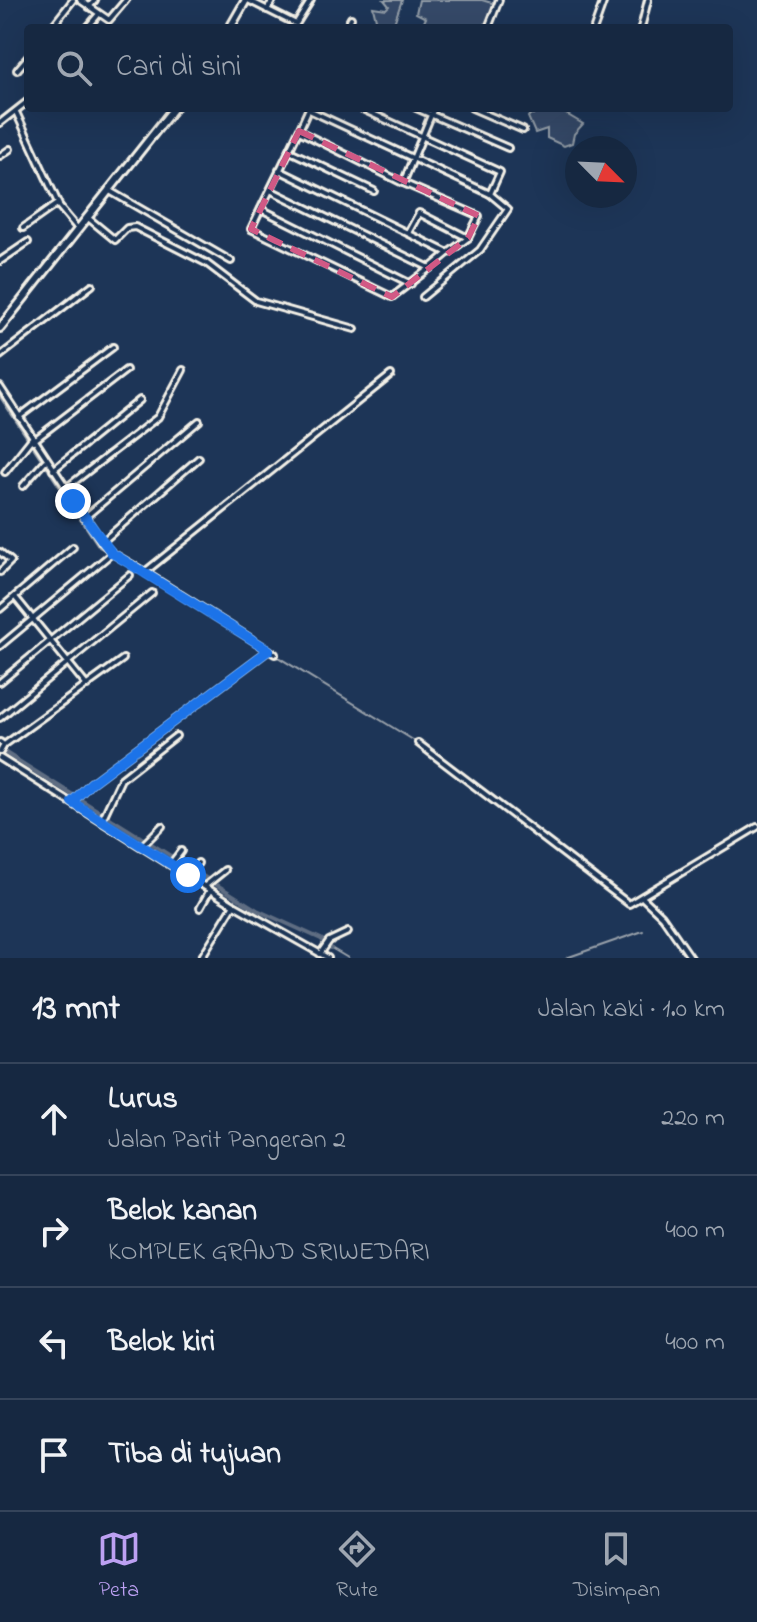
<!DOCTYPE html>
<html lang="id">
<head>
<meta charset="utf-8">
<style>
	:root { --surface:#162841; --page:#23344c; --text:#f1f3f6; --muted:#9ea6b1; --line:#35445a; --accent:#bca0f2 }
	body { margin:0; font-family:"Indie Flower",sans-serif; background:var(--page); color:var(--text) }
	.compass { position:absolute; left:565px; top:136px; width:72px; height:72px; border-radius:50%; background:var(--surface); box-shadow:0 8px 32px #0002; rotate:114deg }
	.stop { position:absolute; width:24px; height:24px; margin:-18px; border:6px solid #1a73e8; border-radius:50%; background:#fff }
	.stop.end { background:#1a73e8; border-color:#fff; box-shadow:0 2px 8px #0008 }
	.list { margin:0; padding:0; list-style:none }
	h2 { display:flex; justify-content:space-between; align-items:center; height:104px; margin:0; padding:0 32px; font-size:34px }
	h2 small { font-size:26px; font-weight:400; color:var(--muted) }
	.list li { display:grid; grid-template-columns:52px 1fr auto; gap:24px; align-items:center; box-sizing:border-box; height:112px; padding:0 32px; border-top:2px solid var(--line) }
	.list b { display:block; font-size:30px; white-space:nowrap }
	.list p { margin:0; font-size:26px; white-space:nowrap; color:var(--muted) }
	.list em { font-size:26px; font-style:normal; color:var(--muted) }
	.icon { flex:none; width:44px; height:44px; fill:none; stroke:currentColor; stroke-width:2; stroke-linecap:round; stroke-linejoin:round }
	.map { position:relative; flex:none; width:757px; height:958px; overflow:hidden }
	.search { position:absolute; background:var(--surface); box-shadow:0 8px 32px #0002; left:24px; right:24px; top:24px; height:88px; display:flex; align-items:center; gap:20px; box-sizing:border-box; padding:0 28px; border-radius:8px; color:var(--muted); font-size:30px }
	.sheet { height:552px; background:var(--surface) }
	nav { display:flex; justify-content:space-around; align-items:center; box-sizing:border-box; height:112px; border-top:2px solid var(--line); background:var(--surface); font-size:22px; color:var(--muted) }
	nav a { display:grid; justify-items:center; gap:4px }
	nav .on { color:var(--accent) }
	.map>svg:first-child { display:block }
	.green { fill:#354a67; stroke:#949ea8; stroke-width:2 }
	.lines { fill:none; stroke-linecap:round; stroke-linejoin:round }
	.stream { stroke:#9aa2ab; stroke-width:2 }
	.canal { stroke:#5e6d82; stroke-width:4 }
	.street-casing { stroke:#f4f1e8; stroke-width:10 }
	.secondary-casing { stroke:#f4f1e8; stroke-width:12 }
	.street { stroke:#1d3557; stroke-width:4 }
	.secondary { stroke:#1d3557; stroke-width:6 }
	.route { stroke:#1a73e8; stroke-width:10 }
	.marked { fill:none; stroke:#d15985; stroke-width:6; stroke-dasharray:16 10; stroke-linejoin:round }
</style>
</head>
<body>
<div class="map">
<svg width="757" height="958" viewBox="0 0 757 958">
	<rect width="100%" height="100%" fill="#1d3557"/>
	<filter id="ink" filterUnits="userSpaceOnUse"><feTurbulence type="fractalNoise" baseFrequency=".0125" numOctaves="2"/><feDisplacementMap in="SourceGraphic" scale="16" xChannelSelector="R" yChannelSelector="G"/><feConvolveMatrix kernelMatrix="1 2 1 2 8 2 1 2 1" color-interpolation-filters="sRGB"/></filter>
	<g filter="url(#ink)">
		<!-- green -->
		<g class="green">
			<polygon points="384,0 402,0 393,26 378,28 373,7 386,9 389,6"/>
			<polygon points="419,0 482,0 495,4 486,28 421,28 426,18 416,13"/>
			<polygon points="536,108 548,111 556,108 583,124 574,134 572,143 564,146 547,138 547,129 535,133 528,117"/>
		</g>
		<g class="lines">
			<!-- stream -->
			<g class="stream">
				<polyline points="0,397 99,547 418,743"/>
				<polyline points="331,948 348,958"/>
				<polyline points="566,958 643,931"/>
			</g>
			<!-- canal -->
			<polyline class="canal" points="1,750 257,910 321,939 331,948"/>
			<!-- street casing -->
			<g class="street-casing">
				<g id="street">
					<polyline points="80,0 109,20 126,0"/>
					<polyline points="248,0 296,24 311,0"/>
					<polyline points="89,7 95,0"/>
					<polyline points="267,10 273,0"/>
					<polyline points="51,28 73,0"/>
					<polyline points="87,28 98,15"/>
					<polyline points="346,28 351,18"/>
					<polyline points="488,28 499,0"/>
					<polyline points="594,28 604,0"/>
					<polyline points="641,28 648,0"/>
					<polyline points="17,70 28,57"/>
					<polyline points="360,108 500,172 490,194"/>
					<polyline points="416,108 508,148"/>
					<polyline points="434,108 403,183 479,216 468,238"/>
					<polyline points="472,108 523,130"/>
					<polyline points="529,108 533,110"/>
					<polyline points="309,110 490,194 508,209 480,250 423,297"/>
					<polyline points="16,112 59,205"/>
					<polyline points="0,123 28,101"/>
					<polyline points="299,131 403,183"/>
					<polyline points="290,151 374,191"/>
					<polyline points="0,156 10,149"/>
					<polyline points="279,170 448,253 430,268"/>
					<polyline points="108,190 231,261"/>
					<path d="M270 190 430 268 392 297 251 229C270 189 291 149 309 108"/>
					<polyline points="261,209 411,284"/>
					<polyline points="87,217 115,240 127,228 135,227 206,263 256,301 355,329"/>
					<polyline points="23,228 57,204 78,229"/>
					<polyline points="408,233 419,213 468,238 448,253"/>
					<polyline points="0,261 28,242"/>
					<polyline points="0,356 92,285"/>
					<polyline points="0,387 102,542 112,553 145,572 391,375"/>
					<polyline points="19,417 113,347"/>
					<polyline points="33,441 126,370"/>
					<polyline points="53,470 140,400"/>
					<polyline points="5,472 32,438"/>
					<polyline points="23,486 45,461"/>
					<polyline points="66,488 158,417 183,370"/>
					<polyline points="84,518 199,421"/>
					<polyline points="102,542 199,458"/>
					<polyline points="0,552 11,561 0,572"/>
					<polyline points="146,573 275,654"/>
					<polyline points="15,597 87,686"/>
					<polyline points="0,609 73,547"/>
					<polyline points="0,646 112,553"/>
					<polyline points="0,682 130,575"/>
					<polyline points="0,718 152,593"/>
					<polyline points="0,742 4,745 123,659"/>
					<polyline points="418,743 629,904 757,827"/>
					<polyline points="0,752 4,745"/>
					<polyline points="0,758 234,905 328,958"/>
					<polyline points="72,802 91,783 269,650"/>
					<polyline points="102,820 121,779 176,736"/>
					<polyline points="142,846 162,826"/>
					<polyline points="171,864 181,851"/>
					<polyline points="188,875 198,863"/>
					<polyline points="205,886 225,870"/>
					<polyline points="643,898 662,916 691,958"/>
					<polyline points="200,908 210,890"/>
					<polyline points="320,954 329,941 348,932"/>
					<polyline points="201,958 233,906"/>
				</g>
			</g>
			<!-- secondary casing -->
			<g class="secondary-casing">
				<g id="secondary">
					<polyline points="230,28 246,0"/>
					<polyline points="0,328 174,108"/>
				</g>
			</g>
			<!-- street -->
			<use href="#street" class="street"/>
			<!-- secondary -->
			<use href="#secondary" class="secondary"/>
		</g>
	</g>
	<g class="lines" filter="url(#ink)">
		<!-- route -->
		<polyline class="route" points="73,501 112,553 269,650 91,783 72,802 188,875"/>
	</g>
	<!-- marked area -->
	<path class="marked" d="M299 131 479 216 468 238 392 297 251 229Z"/>
</svg>
<svg class="compass" viewBox="-18 -18 36 36"><path d="M0-13l5 13h-10z" fill="#e53935"/><path d="M0 13l5-13h-10z" fill="#9ea6b1"/></svg>
<div class="stop" style="left:188px;top:875px"></div>
<div class="stop end" style="left:73px;top:501px"></div>
<div class="search"><svg class="icon" aria-label="search" viewBox="0 0 24 24"><circle cx="10" cy="10" r="6"/><path d="M15 15l6 6"/></svg>Cari di sini</div>
</div>
<section class="sheet">
<h2>13 mnt<small>Jalan kaki · 1.0 km</small></h2>
<ul class="list">
<li><svg class="icon" aria-label="ahead" viewBox="0 0 24 24"><path d="M12 20V5M6 11l6-6 6 6"/></svg><div><b>Lurus</b><p>Jalan Parit Pangeran 2</p></div><em>220 m</em></li>
<li><svg class="icon" aria-label="right" viewBox="0 0 24 24"><path d="M7 20v-9h11M14 6l5 5-5 5"/></svg><div><b>Belok kanan</b><p>KOMPLEK GRAND SRIWEDARI</p></div><em>400 m</em></li>
<li><svg class="icon" aria-label="left" viewBox="0 0 24 24"><path d="M17 20v-9H6M10 6l-5 5 5 5"/></svg><div><b>Belok kiri</b></div><em>400 m</em></li>
<li><svg class="icon" aria-label="arrive" viewBox="0 0 24 24"><path d="M6 21V4h12l-3 4 3 4H6"/></svg><div><b>Tiba di tujuan</b></div></li>
</ul>
</section>
<nav>
<a class="on"><svg class="icon" aria-label="map" viewBox="0 0 24 24"><path d="M3 6l6-2 6 2 6-2v14l-6 2-6-2-6 2zM9 4v14M15 6v14"/></svg>Peta</a>
<a><svg class="icon" aria-label="directions" viewBox="0 0 24 24"><path d="M12 3l9 9-9 9-9-9zM9 14v-3h6M13 9l2 2-2 2"/></svg>Rute</a>
<a><svg class="icon" aria-label="saved" viewBox="0 0 24 24"><path d="M7 4h10v16l-5-4-5 4z"/></svg>Disimpan</a>
</nav>
</body>
</html>
